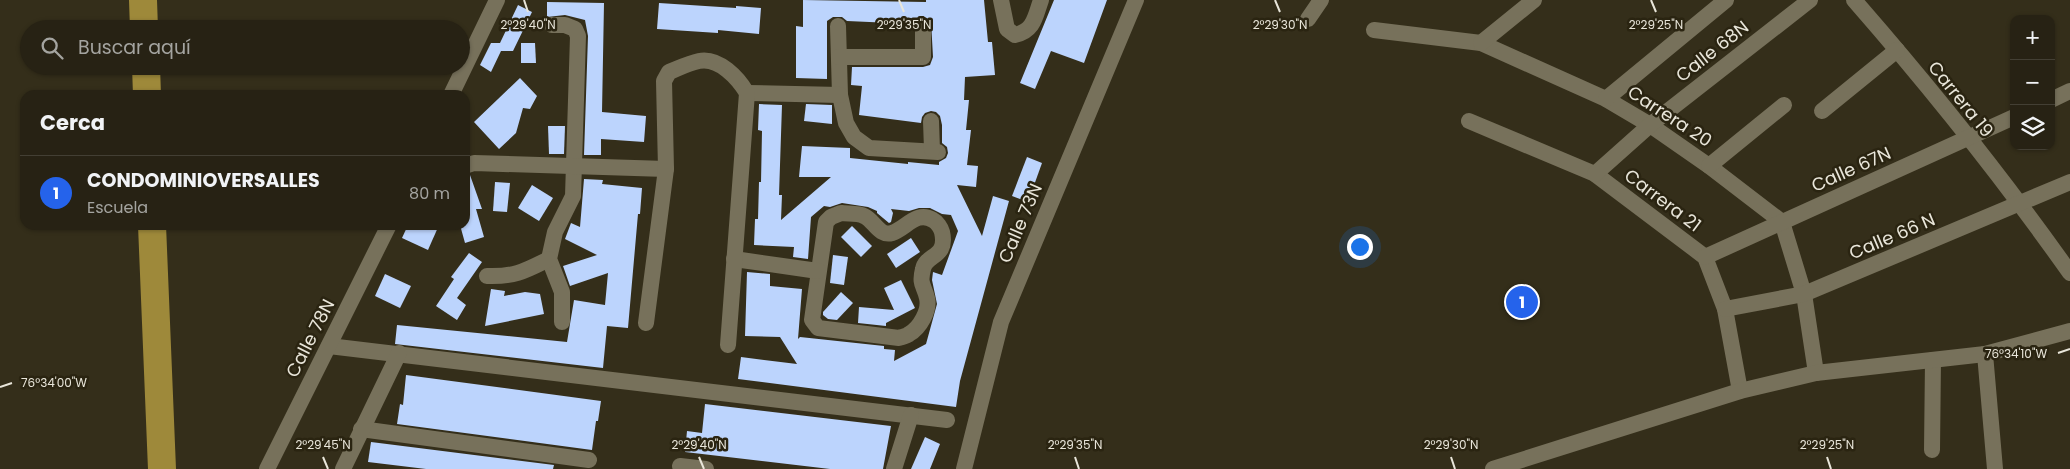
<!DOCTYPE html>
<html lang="es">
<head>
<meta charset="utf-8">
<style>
	:root { --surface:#272214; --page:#2f2a1d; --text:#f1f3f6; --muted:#a4a4a0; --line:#433f34; --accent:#2563eb }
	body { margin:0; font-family:Poppins,sans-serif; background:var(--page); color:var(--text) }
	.controls { position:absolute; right:15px; top:15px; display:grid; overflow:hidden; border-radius:10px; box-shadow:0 1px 4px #0004 }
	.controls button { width:45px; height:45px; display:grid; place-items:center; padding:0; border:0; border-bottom:1px solid var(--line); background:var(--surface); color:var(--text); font:25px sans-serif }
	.you { position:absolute; left:1359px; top:246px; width:18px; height:18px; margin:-12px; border:4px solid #fff; border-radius:50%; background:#1a73e8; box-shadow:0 0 0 8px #1a73e833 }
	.badge { display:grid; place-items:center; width:32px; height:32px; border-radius:50%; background:var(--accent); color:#fff; font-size:16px; font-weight:700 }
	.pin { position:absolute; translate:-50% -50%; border:2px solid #fff; box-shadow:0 1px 5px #0006 }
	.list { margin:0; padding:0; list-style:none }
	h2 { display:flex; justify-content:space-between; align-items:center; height:65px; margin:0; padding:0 20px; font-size:21px }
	h2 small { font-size:16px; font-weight:400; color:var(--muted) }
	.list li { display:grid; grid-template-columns:32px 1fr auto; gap:15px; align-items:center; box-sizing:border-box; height:75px; padding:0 20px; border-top:1px solid var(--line) }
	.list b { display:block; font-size:19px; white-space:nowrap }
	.list p { margin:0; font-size:16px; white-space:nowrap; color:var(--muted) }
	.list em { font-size:16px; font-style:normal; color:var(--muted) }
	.icon { flex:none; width:28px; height:28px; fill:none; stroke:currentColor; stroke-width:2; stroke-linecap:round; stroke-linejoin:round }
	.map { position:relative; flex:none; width:2070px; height:469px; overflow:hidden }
	.search { position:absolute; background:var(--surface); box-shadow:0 1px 4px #0004; left:20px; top:20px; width:450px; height:55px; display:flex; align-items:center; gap:12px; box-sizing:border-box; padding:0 18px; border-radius:28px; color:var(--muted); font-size:19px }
	.panel { position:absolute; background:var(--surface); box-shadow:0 1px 4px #0004; left:20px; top:90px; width:450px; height:140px; border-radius:15px }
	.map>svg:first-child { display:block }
	.building { fill:#bcd4fd }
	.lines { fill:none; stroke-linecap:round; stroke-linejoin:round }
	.minor { stroke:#77715b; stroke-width:16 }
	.trunk { stroke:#9e893a; stroke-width:28 }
	.ticks { fill:none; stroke:#e9e6da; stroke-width:2 }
	.labels { text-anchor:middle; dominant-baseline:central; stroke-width:5; stroke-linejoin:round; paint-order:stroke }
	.street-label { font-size:18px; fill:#e9e6da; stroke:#2a2411 }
	.ticks-label { font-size:12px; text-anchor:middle; fill:#e9e6da; stroke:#2a2411; stroke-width:5; stroke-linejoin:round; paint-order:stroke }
</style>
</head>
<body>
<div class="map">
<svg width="2070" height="469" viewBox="0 0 2070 469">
	<rect width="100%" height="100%" fill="#342e1a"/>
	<!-- building -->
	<g class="building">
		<polygon points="803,0 926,2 926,0 984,0 988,42 992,42 995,75 965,77 964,100 969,100 966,130 971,130 967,165 978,166 976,187 957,185 982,236 993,196 1009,201 960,381 956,407 738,379 741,357 797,364 780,337 745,336 747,272 770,274 770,286 802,289 798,339 800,337 884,346 884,349 895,350 894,361 926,344 937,304 932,280 933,272 942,275 958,231 951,215 942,214 930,208 919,208 909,211 891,209 893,213 891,222 889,223 877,213 877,211 868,207 842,203 830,207 824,206 811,217 808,259 793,257 794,247 754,245 755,219 758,219 759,182 761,182 762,131 758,130 759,104 782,105 779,195 782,195 781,220 831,177 799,177 802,146 850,148 850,158 908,164 908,162 939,165 939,162 946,158 948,153 947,147 942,143 942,125 940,116 936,112 931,111 925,113 922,117 921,123 859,115 862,86 851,85 852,67 923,67 930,65 933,57 931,21 923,16 918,18 914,24 847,21 842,17 833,17 827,21 827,79 796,78 796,26 803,27"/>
		<polygon points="1054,0 1107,0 1084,63 1051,51 1035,89 1020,83"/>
		<polygon points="547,2 604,3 602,112 646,116 644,142 601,139 601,155 584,155 588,36 585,20 565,15 547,17"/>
		<polygon points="659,3 736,8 736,6 761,8 759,34 718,30 718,33 657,29"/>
		<polygon points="518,5 532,12 513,51 501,51 491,72 480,65 491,43 500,43"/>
		<polygon points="521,43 535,43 536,63 521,63"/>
		<polygon points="520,78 537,96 530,109 523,108 516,133 499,149 474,122"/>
		<polygon points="806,104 832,105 832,124 804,121"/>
		<polygon points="548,126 565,126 564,154 549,154"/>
		<polygon points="1027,157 1042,163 1028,202 1012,196"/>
		<polygon points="470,175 482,209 476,209 484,237 465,243 460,225 465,225 465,176"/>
		<polygon points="584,179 603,180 602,184 642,188 640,214 638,214 628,328 607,326 603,368 395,344 397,325 567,342 574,300 605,305 608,273 570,286 563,266 597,255 565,239 571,223 580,227"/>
		<polygon points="495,182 510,183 507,212 493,211"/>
		<polygon points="532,185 553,198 539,221 518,208"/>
		<polygon points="408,225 439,225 428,250 402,238"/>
		<polygon points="852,226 872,246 861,257 841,237"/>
		<polygon points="911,238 920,252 896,268 887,254"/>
		<polygon points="469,253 482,262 457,298 466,305 457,320 436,306 454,279 451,277"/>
		<polygon points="833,255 848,257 844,285 830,283"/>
		<polygon points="385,274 411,286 400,308 375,296"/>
		<polygon points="901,280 915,308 886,323 886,326 858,323 859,307 894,310 884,288"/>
		<polygon points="491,289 505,291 504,296 525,292 540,294 544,314 485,326"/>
		<polygon points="841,292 853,303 837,320 828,319 823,315 823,312"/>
		<polygon points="406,375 601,401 598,421 596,421 592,450 397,424 400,404 403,405"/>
		<polygon points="705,404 891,426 883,469 830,469 685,452 687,431 702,433"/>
		<polygon points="925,437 940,444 930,469 911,469"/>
		<polygon points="371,442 554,465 553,469 426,469 368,462"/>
	</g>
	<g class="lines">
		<!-- minor -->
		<g class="minor">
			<path d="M1001 0 1007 29 1015 35C1034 31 1035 17 1041 0"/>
			<path d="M1854 0C1930 87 2003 178 2070 273"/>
			<polyline points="1308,19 1321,0"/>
			<polyline points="552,25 565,25 575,29 578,36 573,196 555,232 549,259 562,292 562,322"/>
			<polyline points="838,26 840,95 846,123 854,137 869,148 938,152"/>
			<polyline points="1374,30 1481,43 1606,99 1650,125 1709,166 1782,222 1804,294 1816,373"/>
			<polyline points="1481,43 1534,0"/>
			<polyline points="839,57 923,57 923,26"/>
			<polyline points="747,93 840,95"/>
			<polyline points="451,95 497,0"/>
			<polyline points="1606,99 1726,0"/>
			<polyline points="2051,100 2070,91"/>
			<polyline points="1822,111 1897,50"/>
			<polyline points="931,121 932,150"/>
			<polyline points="1469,121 1595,174 1705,257 1725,309 1740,391"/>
			<polyline points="465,166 474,163 666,169"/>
			<polyline points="1709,166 1784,105"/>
			<polyline points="1595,174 1650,125 1810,0"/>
			<path d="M841 213C848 214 858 213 864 216 874 220 879 237 892 233 906 229 916 210 933 220 937 222 941 228 942 232 948 258 926 254 923 269 919 285 924 285 927 298 930 310 920 328 909 334 907 336 902 337 899 338L818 328 812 320 826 222 831 217Z"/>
			<polyline points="1705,257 2014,117"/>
			<polyline points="734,259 818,271"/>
			<path d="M487 276C515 277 525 271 549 259"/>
			<polyline points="1725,309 1804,294 2070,182"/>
			<path d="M646 323 666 169 664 81 669 72C679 68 689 63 699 61 719 57 738 78 747 93L728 345"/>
			<polyline points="329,346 947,420"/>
			<polyline points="1985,354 1995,469"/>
			<polyline points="361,429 589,460"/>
			<polyline points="1932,450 1933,360"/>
			<polyline points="680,466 706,469"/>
			<polyline points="267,469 389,225"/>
			<polyline points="343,469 399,353"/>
			<polyline points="894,469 911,415"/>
			<polyline points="964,469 1001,322 1136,0"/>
			<polyline points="1493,469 1740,391 1816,373 1985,354 2070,331"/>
		</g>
		<!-- trunk -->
		<g class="trunk">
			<polyline points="143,0 144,29"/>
			<polyline points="146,66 147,95"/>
			<polyline points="152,225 162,469"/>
		</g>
	</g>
	<!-- ticks -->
	<path class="ticks" d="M524 0 528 12M899 0 904 12M1275 0 1280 12M1651 0 1656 12M2058 353 2070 349M0 387 12 383M323 457 328 469M699 457 704 469M1075 457 1079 469M1451 457 1455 469M1827 457 1831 469"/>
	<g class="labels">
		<!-- street labels -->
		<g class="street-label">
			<text transform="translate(1712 51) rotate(-38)">Calle 68N</text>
			<text transform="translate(1961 99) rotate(51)">Carrera 19</text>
			<text transform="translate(1670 116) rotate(33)">Carrera 20</text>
			<text transform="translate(1851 169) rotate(-24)">Calle 67N</text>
			<text transform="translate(1663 200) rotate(37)">Carrera 21</text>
			<text transform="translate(1020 223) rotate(-67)">Calle 73N</text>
			<text transform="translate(1892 236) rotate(-23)">Calle 66 N</text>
			<text transform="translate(310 338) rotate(-63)">Calle 78N</text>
		</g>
	</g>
	<g class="ticks-label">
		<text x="528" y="29">2°29'40"N</text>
		<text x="904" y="29">2°29'35"N</text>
		<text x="1280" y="29">2°29'30"N</text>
		<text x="1656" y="29">2°29'25"N</text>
		<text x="2016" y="358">76°34'10"W</text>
		<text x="54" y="387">76°34'00"W</text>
		<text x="323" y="449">2°29'45"N</text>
		<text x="699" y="449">2°29'40"N</text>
		<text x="1075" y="449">2°29'35"N</text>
		<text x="1451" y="449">2°29'30"N</text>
		<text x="1827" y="449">2°29'25"N</text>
	</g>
</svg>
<div class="controls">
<button>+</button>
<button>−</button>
<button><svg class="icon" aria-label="layers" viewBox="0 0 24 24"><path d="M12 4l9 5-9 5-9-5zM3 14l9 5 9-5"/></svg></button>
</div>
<div class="you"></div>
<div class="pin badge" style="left:1522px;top:302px">1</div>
<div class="search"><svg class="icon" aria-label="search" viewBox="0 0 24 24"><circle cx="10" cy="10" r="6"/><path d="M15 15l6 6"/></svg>Buscar aquí</div>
<section class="panel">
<h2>Cerca<small></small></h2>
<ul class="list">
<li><span class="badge">1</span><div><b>CONDOMINIOVERSALLES</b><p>Escuela</p></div><em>80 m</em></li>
</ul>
</section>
</div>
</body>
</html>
